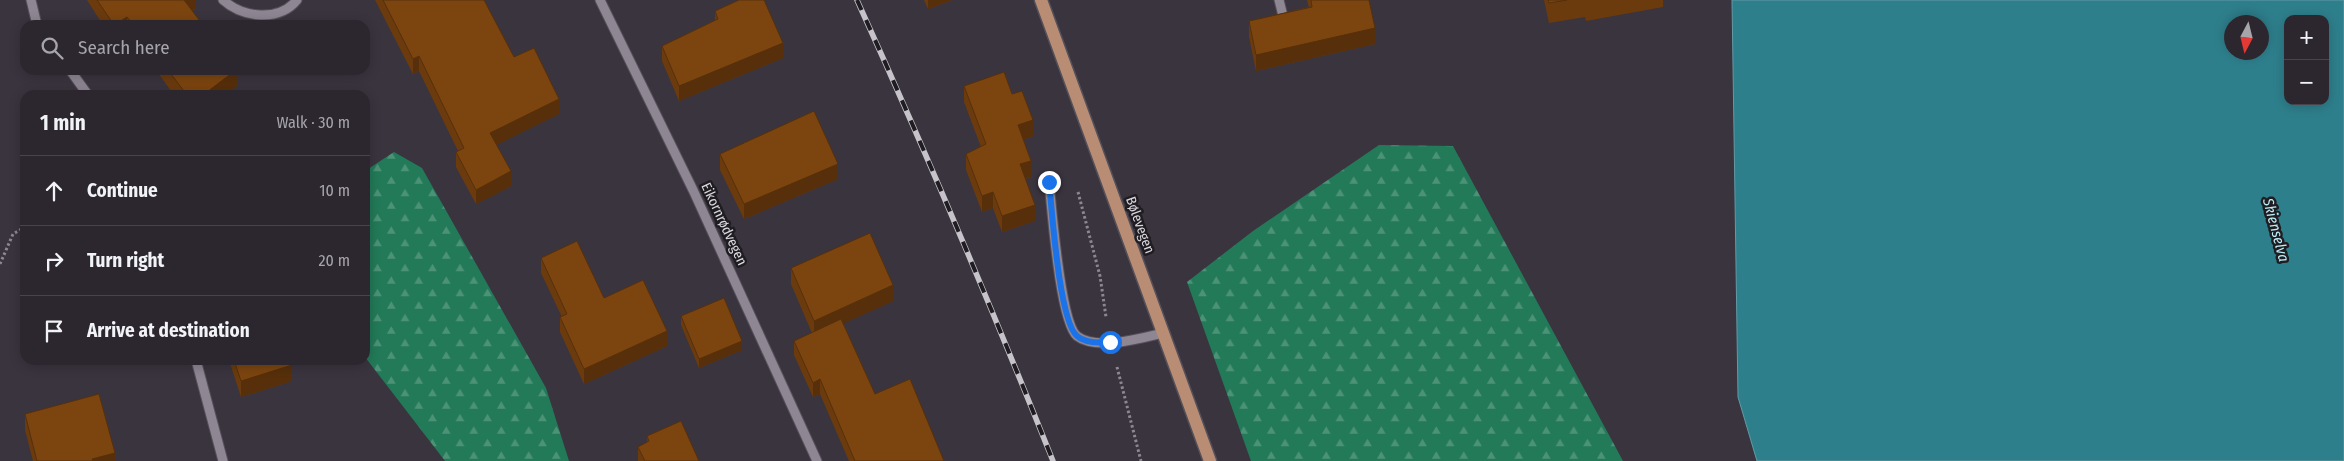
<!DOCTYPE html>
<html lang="en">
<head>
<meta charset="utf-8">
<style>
	:root { --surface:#2c272f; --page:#38333b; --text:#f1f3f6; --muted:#a6a5aa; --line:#48444b }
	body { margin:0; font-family:"Fira Sans Condensed",sans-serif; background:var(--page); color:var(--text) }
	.controls { position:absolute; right:15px; top:15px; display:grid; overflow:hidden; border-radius:10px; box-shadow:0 2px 12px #0003 }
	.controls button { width:45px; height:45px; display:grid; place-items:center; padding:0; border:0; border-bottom:1px solid var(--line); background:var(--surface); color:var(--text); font:25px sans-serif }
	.compass { position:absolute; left:2224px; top:15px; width:45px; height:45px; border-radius:50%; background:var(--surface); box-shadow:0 2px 12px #0003; rotate:187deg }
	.stop { position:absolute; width:15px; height:15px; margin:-11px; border:4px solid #1a73e8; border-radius:50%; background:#fff }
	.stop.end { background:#1a73e8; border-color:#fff; box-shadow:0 1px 5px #0008 }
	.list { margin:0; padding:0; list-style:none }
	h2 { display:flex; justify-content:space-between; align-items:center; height:65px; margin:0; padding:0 20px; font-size:21px }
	h2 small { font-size:16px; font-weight:400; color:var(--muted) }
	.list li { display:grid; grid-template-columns:32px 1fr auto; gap:15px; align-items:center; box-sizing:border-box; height:70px; padding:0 20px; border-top:1px solid var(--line) }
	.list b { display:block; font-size:19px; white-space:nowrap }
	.list em { font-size:16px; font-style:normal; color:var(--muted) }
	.icon { flex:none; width:28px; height:28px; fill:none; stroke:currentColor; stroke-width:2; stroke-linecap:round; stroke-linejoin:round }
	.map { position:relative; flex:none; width:2344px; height:461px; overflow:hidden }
	.search { position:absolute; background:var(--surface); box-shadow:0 2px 12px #0003; left:20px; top:20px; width:350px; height:55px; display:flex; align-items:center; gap:12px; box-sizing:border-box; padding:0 18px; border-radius:15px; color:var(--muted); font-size:19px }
	.panel { position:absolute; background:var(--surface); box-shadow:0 2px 12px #0003; left:20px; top:90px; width:350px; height:275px; border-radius:15px }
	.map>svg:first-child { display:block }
	.forest { fill:url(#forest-firs) }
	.water { fill:#2e7f8c; stroke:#629aa5; fill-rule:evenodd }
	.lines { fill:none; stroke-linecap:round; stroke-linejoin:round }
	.minor-casing { stroke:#555059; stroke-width:11 }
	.major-casing { stroke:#555059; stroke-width:15 }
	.path { stroke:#8c8790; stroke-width:3; stroke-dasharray:2.5 2.5; stroke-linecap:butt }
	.minor { stroke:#8e8693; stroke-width:9 }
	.major { stroke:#b88d74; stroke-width:12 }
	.rail-casing { stroke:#c7c3cb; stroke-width:5.5 }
	.rail { stroke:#201d22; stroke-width:4; stroke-dasharray:11; stroke-linecap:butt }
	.wall { fill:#6b3b0e }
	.shaded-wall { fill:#57300b }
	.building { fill:#7c4510; stroke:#57300b }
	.route { stroke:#1a73e8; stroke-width:6 }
	.labels { text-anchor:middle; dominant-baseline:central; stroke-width:5; stroke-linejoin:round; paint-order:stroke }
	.street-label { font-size:14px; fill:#dcd8df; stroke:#201d22 }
	.water-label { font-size:15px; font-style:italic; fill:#bdedf6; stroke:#201d22 }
</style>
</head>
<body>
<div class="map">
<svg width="2344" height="461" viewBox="0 0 2344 461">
	<defs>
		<pattern id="forest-firs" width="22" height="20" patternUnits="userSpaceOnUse" patternTransform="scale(1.25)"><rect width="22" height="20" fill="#227a58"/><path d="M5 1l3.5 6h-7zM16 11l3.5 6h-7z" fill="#4c9277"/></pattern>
	</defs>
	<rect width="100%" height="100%" fill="#3a343f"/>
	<!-- forest -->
	<g class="forest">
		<polygon points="1379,145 1453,146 1623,461 1251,461 1187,282 1253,231"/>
		<polygon points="394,152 422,168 546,388 569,461 445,461 365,357 365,171"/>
	</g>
	<!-- water -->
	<path class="water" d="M1732 0H2344V461H1757L1738 397ZM2288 19H2325V101H2288ZM2232 22H2262V52H2232Z"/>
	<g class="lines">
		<!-- minor casing -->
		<g class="minor-casing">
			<g id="minor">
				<polyline points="31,0 37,25"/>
				<path d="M223 0C243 18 279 22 297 0"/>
				<polyline points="600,0 693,190 817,461"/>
				<polyline points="1279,0 1283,16"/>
				<polyline points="70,70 88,95"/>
				<path d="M1049 182C1052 209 1060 322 1077 336 1096 351 1142 338 1163 333"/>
				<polyline points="196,360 223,461"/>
			</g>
		</g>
		<!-- major casing -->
		<g class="major-casing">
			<polyline id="major" points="1041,0 1210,461"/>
		</g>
		<!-- path -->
		<g class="path">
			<polyline points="1078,192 1100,276 1106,317"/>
			<polyline points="0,264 13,234 25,227"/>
			<polyline points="1117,367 1141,461"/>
		</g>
		<!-- minor -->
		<use href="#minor" class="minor"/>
		<!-- major -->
		<use href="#major" class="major"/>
		<!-- rail casing -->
		<g class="rail-casing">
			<path id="rail" d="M857 0C926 152 991 306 1053 461"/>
		</g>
		<!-- rail -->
		<use href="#rail" class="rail"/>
	</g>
	<!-- wall -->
	<g class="wall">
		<polygon points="87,0 196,0 196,8 192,11 203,25 103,25"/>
		<polygon points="375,0 484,0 514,57 559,114 496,145 511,186 476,204 456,167 456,152 458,151 419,71 413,74"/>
		<polygon points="924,0 952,0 928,9"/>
		<polygon points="1307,0 1369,0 1375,44 1256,71 1249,37 1249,21 1309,7"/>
		<polygon points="1544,0 1663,0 1663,7 1586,21 1585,17 1549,23"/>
		<polygon points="715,11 783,58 679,101 662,61 662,46 715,20"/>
		<polygon points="156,70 237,70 237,86 224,95 174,95"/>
		<polygon points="964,86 1012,94 1033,136 1023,140 1031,177 1025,179 1035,221 1002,232 993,208 982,212 966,170 966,154 981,147 964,102"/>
		<polygon points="720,154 838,179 744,219 720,170"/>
		<polygon points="541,258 604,298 667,346 584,384 560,332 560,317 562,317 541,273"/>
		<polygon points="791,268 893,301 843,323 875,394 944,461 849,461 820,394 813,397 794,355 794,341 812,333 791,284"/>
		<polygon points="681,316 742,350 699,368 681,325"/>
		<polygon points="229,360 290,360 292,381 241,397"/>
		<polygon points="25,414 115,461 33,461 25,430"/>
		<polygon points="647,436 699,461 638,461 638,447 647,442"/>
	</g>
	<!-- shaded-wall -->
	<g class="shaded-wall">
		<polygon points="184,0 196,0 196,8 184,16"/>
		<polygon points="928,0 952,0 928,9"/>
		<polygon points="127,17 127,25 114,25"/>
		<polygon points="1375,28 1375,44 1256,71 1256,55"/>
		<polygon points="783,43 783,58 679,101 679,86"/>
		<polygon points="419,56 419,71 413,74 413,59"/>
		<polygon points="236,70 237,70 237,86 224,95 203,95"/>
		<polygon points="559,99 559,114 490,148 490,133"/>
		<polygon points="1033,120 1033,136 1018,142 1018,125"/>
		<polygon points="1031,161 1031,177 1020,180 1020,164"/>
		<polygon points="838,164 838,179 744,219 744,204"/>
		<polygon points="511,171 511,186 476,204 476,190"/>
		<polygon points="993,192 993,208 982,212 982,196"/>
		<polygon points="1035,205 1035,221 1002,232 1002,216"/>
		<polygon points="893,285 893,301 814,337 814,321"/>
		<polygon points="667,331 667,346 584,384 584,369"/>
		<polygon points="742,341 742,350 699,368 699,359"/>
		<polygon points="292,365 292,381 241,397 241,381"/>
		<polygon points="820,379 820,394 813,397 813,383"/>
		<polygon points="115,453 115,461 92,461 92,459"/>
	</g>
	<!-- building -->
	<g class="building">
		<polygon points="97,0 184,0 203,25 134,25 127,17 114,25"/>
		<polygon points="383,0 484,0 514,57 534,48 559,99 490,133 511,171 476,190 456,152 464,148 419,56 413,59"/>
		<polygon points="739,0 764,0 783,43 679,86 662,46 718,19 715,11"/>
		<polygon points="1311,0 1369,0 1375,28 1256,55 1249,21 1312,7"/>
		<polygon points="1548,0 1567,0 1549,3"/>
		<polygon points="168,70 236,70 203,95 187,95"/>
		<polygon points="1004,72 1012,94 1022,91 1033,120 1018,125 1031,161 1020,164 1035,205 1002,216 993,192 982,196 966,154 986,144 964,86"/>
		<polygon points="814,111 838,164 744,204 720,154"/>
		<polygon points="870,233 893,285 814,321 791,268"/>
		<polygon points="577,241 604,298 643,280 667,331 584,369 560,317 567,314 541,258"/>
		<polygon points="724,298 742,341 699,359 681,316"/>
		<polygon points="841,319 875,394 910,379 944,461 855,461 820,379 813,383 794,341"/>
		<polygon points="234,360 290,360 292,365 241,381"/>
		<polygon points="99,394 115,453 92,459 93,461 37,461 25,414"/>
		<polygon points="681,421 699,461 645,461 638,447 649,441 647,436"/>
	</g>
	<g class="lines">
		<!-- route -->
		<path class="route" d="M1049 182C1052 209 1059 321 1077 336 1085 343 1100 343 1110 342"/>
	</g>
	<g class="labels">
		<!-- street labels -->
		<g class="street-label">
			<text transform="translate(724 224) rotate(65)">Eikornrødvegen</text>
			<text transform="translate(1140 225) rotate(70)">Bølevegen</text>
		</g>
		<!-- water labels -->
		<g class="water-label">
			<text transform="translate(2276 230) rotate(75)">Skienselva</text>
		</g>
	</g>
</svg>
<div class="controls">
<button>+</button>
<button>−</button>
</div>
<svg class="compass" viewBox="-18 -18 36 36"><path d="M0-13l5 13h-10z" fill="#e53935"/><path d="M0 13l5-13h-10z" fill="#a6a5aa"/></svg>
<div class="stop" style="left:1110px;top:342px"></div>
<div class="stop end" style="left:1049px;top:182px"></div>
<div class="search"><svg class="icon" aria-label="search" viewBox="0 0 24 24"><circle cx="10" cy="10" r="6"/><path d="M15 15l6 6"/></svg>Search here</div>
<section class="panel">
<h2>1 min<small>Walk · 30 m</small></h2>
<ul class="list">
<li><svg class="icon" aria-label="ahead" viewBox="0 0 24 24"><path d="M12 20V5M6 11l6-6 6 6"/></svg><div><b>Continue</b></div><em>10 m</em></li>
<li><svg class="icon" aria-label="right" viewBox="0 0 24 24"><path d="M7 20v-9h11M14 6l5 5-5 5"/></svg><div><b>Turn right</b></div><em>20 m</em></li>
<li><svg class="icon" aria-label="arrive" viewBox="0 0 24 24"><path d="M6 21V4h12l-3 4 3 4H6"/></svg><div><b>Arrive at destination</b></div></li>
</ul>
</section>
</div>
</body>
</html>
